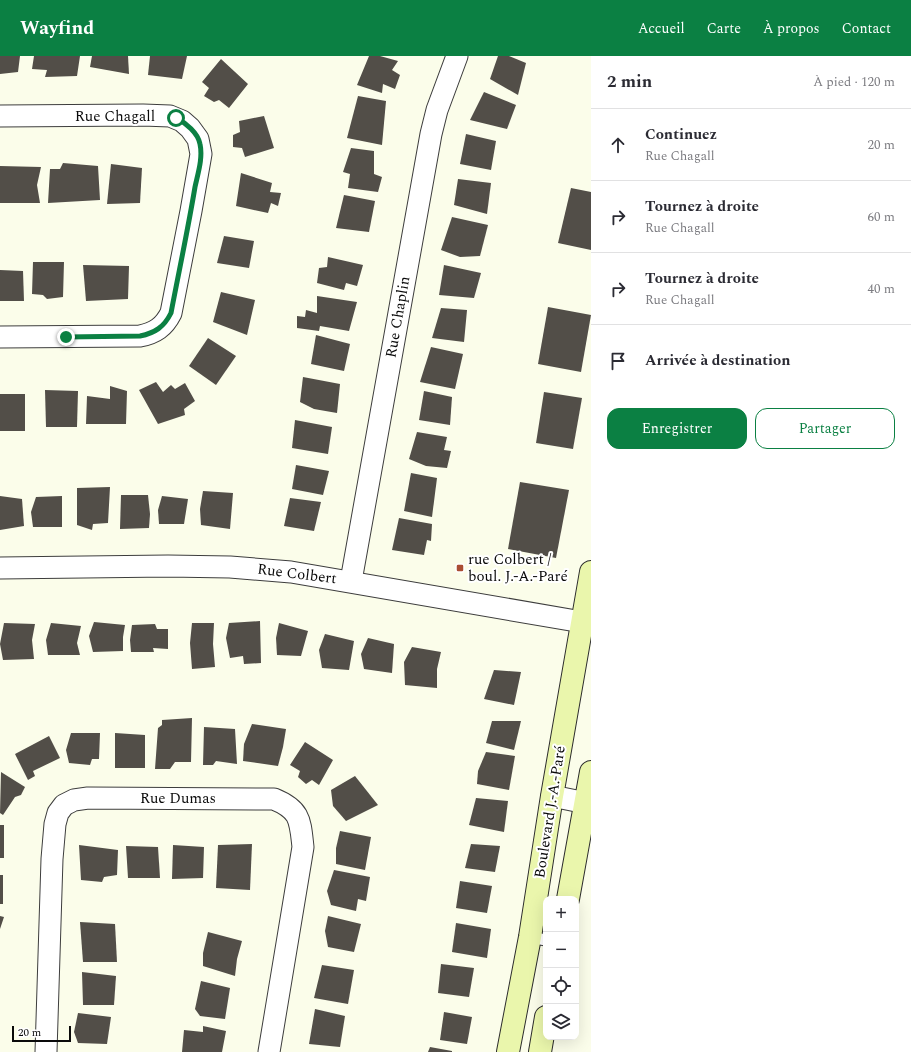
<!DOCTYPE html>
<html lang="fr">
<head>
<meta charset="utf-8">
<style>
	:root { --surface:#fff; --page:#f2f2f3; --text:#2b2b33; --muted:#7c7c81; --line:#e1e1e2; --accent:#0b8043 }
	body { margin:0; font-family:Spectral,serif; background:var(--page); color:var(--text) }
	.controls { position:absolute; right:12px; bottom:12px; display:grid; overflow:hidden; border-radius:8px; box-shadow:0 4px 16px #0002 }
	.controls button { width:36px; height:36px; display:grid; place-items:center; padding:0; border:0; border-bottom:1px solid var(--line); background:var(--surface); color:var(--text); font:20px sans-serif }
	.scale { position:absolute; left:12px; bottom:10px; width:59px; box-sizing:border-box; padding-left:4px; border:2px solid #0a0a0a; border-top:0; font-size:11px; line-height:14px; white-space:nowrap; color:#0a0a0a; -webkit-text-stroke:3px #fff; paint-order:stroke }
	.stop { position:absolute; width:12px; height:12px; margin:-9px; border:3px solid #0b8043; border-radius:50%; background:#fff }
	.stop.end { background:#0b8043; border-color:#fff; box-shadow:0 1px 4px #0008 }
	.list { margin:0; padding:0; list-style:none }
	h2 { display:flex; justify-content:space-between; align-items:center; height:52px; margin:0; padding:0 16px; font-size:17px }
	h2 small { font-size:13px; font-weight:400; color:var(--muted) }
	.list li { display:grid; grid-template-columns:26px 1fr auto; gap:12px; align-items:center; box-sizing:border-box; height:72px; padding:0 16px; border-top:1px solid var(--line) }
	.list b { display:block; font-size:15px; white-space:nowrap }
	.list p { margin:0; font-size:13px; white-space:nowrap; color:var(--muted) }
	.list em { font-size:13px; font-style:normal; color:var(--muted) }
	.actions { display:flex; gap:8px; padding:12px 16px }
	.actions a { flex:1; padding:9px 0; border:1px solid var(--accent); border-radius:12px; text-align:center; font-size:14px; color:var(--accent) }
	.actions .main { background:var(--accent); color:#fff }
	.icon { flex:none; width:22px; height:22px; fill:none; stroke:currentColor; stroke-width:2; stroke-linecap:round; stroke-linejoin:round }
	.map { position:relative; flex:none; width:591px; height:996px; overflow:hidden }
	header { display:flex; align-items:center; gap:24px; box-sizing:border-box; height:56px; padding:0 20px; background:var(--accent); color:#fff }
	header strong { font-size:19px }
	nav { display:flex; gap:22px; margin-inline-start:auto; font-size:14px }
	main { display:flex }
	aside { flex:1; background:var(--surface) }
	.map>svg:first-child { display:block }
	.building { fill:#524e48 }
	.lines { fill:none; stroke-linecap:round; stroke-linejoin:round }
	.lane-casing { stroke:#3d3d3d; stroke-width:13 }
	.street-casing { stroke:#3d3d3d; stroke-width:23 }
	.secondary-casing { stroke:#2c2c2c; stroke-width:24 }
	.lane { stroke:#fff; stroke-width:11 }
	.street { stroke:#fff; stroke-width:21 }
	.secondary { stroke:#eaf6ac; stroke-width:22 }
	.route { stroke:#0b8043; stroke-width:5 }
	.poi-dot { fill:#aa4d33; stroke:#fff; stroke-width:1.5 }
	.labels { text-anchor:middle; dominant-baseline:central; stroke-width:4; stroke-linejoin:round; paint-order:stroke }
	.street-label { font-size:15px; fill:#0a0a0a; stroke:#fff }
	.poi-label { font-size:15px; fill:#0a0a0a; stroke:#fff; text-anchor:start }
</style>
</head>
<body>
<header>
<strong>Wayfind</strong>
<nav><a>Accueil</a><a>Carte</a><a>À propos</a><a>Contact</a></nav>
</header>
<main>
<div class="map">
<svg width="591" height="996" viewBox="0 0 591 996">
	<rect width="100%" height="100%" fill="#fbfdea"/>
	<!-- building -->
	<g class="building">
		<polygon points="0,0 20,0 18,16 0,18"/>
		<polygon points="34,0 80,0 77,20 45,21 47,14 32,13"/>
		<polygon points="92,0 128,0 129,18 90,11"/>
		<polygon points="150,0 187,0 182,23 148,19"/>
		<polygon points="369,0 380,0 398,5 392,14 400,19 395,33 383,28 382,37 357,29"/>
		<polygon points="498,0 509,0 526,7 518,39 490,23"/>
		<polygon points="221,3 248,28 229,52 219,44 214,46 204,40 209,32 202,26"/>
		<polygon points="484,36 516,49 507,73 470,64"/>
		<polygon points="358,40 386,45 382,89 347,82"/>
		<polygon points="264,60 274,92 245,101 242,92 233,91 233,79 240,76 239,65"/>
		<polygon points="466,78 496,85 491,114 460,108"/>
		<polygon points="351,92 374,95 374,118 382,121 378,136 348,132 350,118 343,116"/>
		<polygon points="63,107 98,110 100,144 48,147 50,113 60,113"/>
		<polygon points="111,108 142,112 140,147 107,148"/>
		<polygon points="0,110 41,111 37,129 40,147 0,147"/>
		<polygon points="241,117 272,127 270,136 281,137 278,150 271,147 268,157 236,150"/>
		<polygon points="458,123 491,127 487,158 454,149"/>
		<polygon points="571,132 591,136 591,194 558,187"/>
		<polygon points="344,139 375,145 369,176 336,172"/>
		<polygon points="452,161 488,169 480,200 460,201 441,194"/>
		<polygon points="224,180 254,185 249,212 217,207"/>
		<polygon points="328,201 363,209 357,230 346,227 344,234 317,227 319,212 327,211"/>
		<polygon points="33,206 64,206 63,241 47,243 43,239 32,238"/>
		<polygon points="83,209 129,210 128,243 86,245"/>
		<polygon points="444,209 481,217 474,242 439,239"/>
		<polygon points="0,214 23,215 24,245 0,245"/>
		<polygon points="221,236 255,244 247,279 213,266"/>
		<polygon points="317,240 357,246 349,275 320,270 319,275 297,272 297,260 305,261 306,254 317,257"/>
		<polygon points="548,251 591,259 581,316 538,308"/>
		<polygon points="441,252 467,254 464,286 432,282"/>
		<polygon points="316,279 350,288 344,315 311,308"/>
		<polygon points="208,282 236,300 216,329 189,310"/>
		<polygon points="431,291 463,298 455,333 420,326"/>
		<polygon points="303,321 340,328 337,357 314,353 300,346"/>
		<polygon points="156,326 163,336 171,329 175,333 185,327 195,345 184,353 185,359 158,368 139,334"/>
		<polygon points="110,330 127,335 126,368 86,368 87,340 110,343"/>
		<polygon points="45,334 78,335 77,371 46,371"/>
		<polygon points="424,335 452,341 450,369 419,364"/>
		<polygon points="544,336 582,342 573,393 536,387"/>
		<rect x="0" y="338" width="25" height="37"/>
		<polygon points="295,364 332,371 328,398 292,392"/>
		<polygon points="417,376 447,381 444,394 451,395 447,412 426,410 409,403"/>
		<polygon points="296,409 329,415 323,439 292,433"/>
		<polygon points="411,417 437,422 432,461 404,455"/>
		<polygon points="520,426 569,434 556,502 508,493"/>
		<polygon points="110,431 108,467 93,468 92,474 77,469 77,432"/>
		<polygon points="203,435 233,437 230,473 201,469 200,453"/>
		<polygon points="121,439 148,439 150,458 149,472 120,473"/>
		<polygon points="0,440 22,443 24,470 0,474"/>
		<polygon points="62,440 62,471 33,471 31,456 36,441"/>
		<polygon points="162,440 188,443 184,468 159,468 158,454"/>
		<polygon points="290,442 321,446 314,475 284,470"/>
		<polygon points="399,462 432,468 431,485 427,484 424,499 392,494"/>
		<polygon points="260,565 261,607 244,608 243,600 230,602 226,582 229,567"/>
		<polygon points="94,566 125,569 123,581 123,595 93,596 89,580"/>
		<polygon points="4,567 35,568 32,584 34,603 3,604 0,588"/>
		<polygon points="51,567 81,570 77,587 80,599 48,599 46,584"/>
		<polygon points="192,567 214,567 213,588 215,611 192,613 190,587"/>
		<polygon points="279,567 308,575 301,600 277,599 276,582"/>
		<polygon points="155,568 157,573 168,573 168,593 153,592 154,596 131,596 130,584 132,569"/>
		<polygon points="325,578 354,585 349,614 322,612 319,594"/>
		<polygon points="368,582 394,588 392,617 364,613 361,598"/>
		<polygon points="412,591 441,596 437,613 437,632 405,629 404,606"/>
		<polygon points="494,614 521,616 514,649 484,643"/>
		<polygon points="192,662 191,706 175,706 170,713 155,713 158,672 162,669 162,664"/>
		<polygon points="492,665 521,665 514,694 486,687"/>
		<polygon points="252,668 286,673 283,691 278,710 243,705 244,688"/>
		<polygon points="204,671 235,673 237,708 216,705 213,709 203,709"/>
		<polygon points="71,677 100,677 99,703 92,703 90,709 69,707 66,694"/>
		<polygon points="115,677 145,679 145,712 115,712"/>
		<polygon points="49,680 60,702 33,715 35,720 28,724 15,698"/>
		<polygon points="305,686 333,704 319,729 312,724 306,728 298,721 300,715 290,709"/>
		<polygon points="486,696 515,700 509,734 477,728 478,715"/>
		<polygon points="1,716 25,731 21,739 15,741 3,759 0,757"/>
		<polygon points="355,720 378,749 346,765 333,750 331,734"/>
		<polygon points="476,742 508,745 504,776 469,769"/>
		<rect x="0" y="769" width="4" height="33"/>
		<polygon points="340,775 371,781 365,814 336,808 336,792"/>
		<polygon points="252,788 250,834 216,832 218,789"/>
		<polygon points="471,788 500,790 495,816 465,812"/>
		<polygon points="79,789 118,794 117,819 104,821 102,826 81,824"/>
		<polygon points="173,789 204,791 203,822 172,823"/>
		<polygon points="126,790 158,791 160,822 128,822"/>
		<polygon points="334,814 370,821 366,845 358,843 356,855 331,849 327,835"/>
		<rect x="0" y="819" width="3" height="29"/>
		<polygon points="460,825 492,830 487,857 456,852"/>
		<polygon points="0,860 4,861 0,873"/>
		<polygon points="328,860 361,868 354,896 328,891 325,875"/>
		<polygon points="80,866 115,868 117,906 83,906"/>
		<polygon points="456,867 491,873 487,902 452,896"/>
		<polygon points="208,876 242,885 237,903 235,920 203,910 203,897"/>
		<polygon points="441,908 474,912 469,941 438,937"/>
		<polygon points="322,909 354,914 348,948 314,942"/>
		<polygon points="82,916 116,920 114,949 83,949"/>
		<polygon points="201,925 230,932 225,963 200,960 195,953"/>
		<polygon points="315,953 345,960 340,991 309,988"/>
		<polygon points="444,956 472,961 467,988 440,984"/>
		<polygon points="78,957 111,961 107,988 78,987 74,976"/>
		<polygon points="203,970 226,975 222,996 182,996 184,974 203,976"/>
		<polygon points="430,991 452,995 452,996 428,996"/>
	</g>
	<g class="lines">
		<!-- lane casing -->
		<g class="lane-casing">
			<polyline id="lane" points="530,881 546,884"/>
		</g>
		<!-- street casing -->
		<g class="street-casing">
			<g id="street">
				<path d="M0 60 143 59 170 60 182 65 190 72 198 83 201 98 191 155 171 257C164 271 155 277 140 280L0 281"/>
				<polyline points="0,512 168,510 230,511 291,516 582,566 591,566"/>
				<polyline points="351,525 431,78 437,54 457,0"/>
				<polyline points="552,740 591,748"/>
				<path d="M46 996 52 803 55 768 58 757 64 749 74 744 88 742 274 743C301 754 300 765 303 791L269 996"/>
			</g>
		</g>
		<!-- secondary casing -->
		<g class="secondary-casing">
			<g id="secondary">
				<polyline points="568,843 591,716"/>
				<polyline points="508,996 530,881 552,740 591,516"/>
				<polyline points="540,996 546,961"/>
			</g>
		</g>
		<!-- lane -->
		<use href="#lane" class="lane"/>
		<!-- street -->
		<use href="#street" class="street"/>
		<!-- secondary -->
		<use href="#secondary" class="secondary"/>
	</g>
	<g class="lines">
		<!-- route -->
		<path class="route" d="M66 281 140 280C155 277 164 271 171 257 179 215 188 173 195 131 198 117 203 102 200 88 198 77 186 67 176 62"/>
	</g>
	<!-- markers -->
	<rect class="poi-dot" x="456" y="508" width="8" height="8" rx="2"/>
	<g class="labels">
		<!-- street labels -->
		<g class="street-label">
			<text x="115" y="60">Rue Chagall</text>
			<text transform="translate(398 261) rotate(-80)">Rue Chaplin</text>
			<text transform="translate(297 518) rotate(7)">Rue Colbert</text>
			<text x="178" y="742">Rue Dumas</text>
			<text transform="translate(550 756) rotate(-81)">Boulevard J.-A.-Paré</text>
		</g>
		<!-- poi labels -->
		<g class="poi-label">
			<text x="468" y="503">rue Colbert /<tspan x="468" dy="17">boul. J.-A.-Paré</tspan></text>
		</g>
	</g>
</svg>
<div class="controls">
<button>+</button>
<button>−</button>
<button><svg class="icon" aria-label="locate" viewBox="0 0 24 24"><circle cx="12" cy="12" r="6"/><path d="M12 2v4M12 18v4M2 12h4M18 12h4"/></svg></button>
<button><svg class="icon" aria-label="layers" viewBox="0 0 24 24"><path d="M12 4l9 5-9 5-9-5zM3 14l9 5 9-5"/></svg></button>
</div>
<div class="scale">20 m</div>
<div class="stop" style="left:176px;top:62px"></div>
<div class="stop end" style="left:66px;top:281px"></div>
</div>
<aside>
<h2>2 min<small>À pied · 120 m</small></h2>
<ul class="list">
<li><svg class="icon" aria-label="ahead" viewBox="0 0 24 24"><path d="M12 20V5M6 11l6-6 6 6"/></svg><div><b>Continuez</b><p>Rue Chagall</p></div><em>20 m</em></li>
<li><svg class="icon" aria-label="right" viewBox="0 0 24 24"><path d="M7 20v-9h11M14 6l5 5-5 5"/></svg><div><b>Tournez à droite</b><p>Rue Chagall</p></div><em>60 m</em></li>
<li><svg class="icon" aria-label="right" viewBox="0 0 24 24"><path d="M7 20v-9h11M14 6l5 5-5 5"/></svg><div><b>Tournez à droite</b><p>Rue Chagall</p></div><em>40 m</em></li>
<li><svg class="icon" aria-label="arrive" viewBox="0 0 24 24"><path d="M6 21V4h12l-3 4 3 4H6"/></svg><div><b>Arrivée à destination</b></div></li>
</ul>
<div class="actions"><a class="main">Enregistrer</a><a>Partager</a></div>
</aside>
</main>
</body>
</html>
